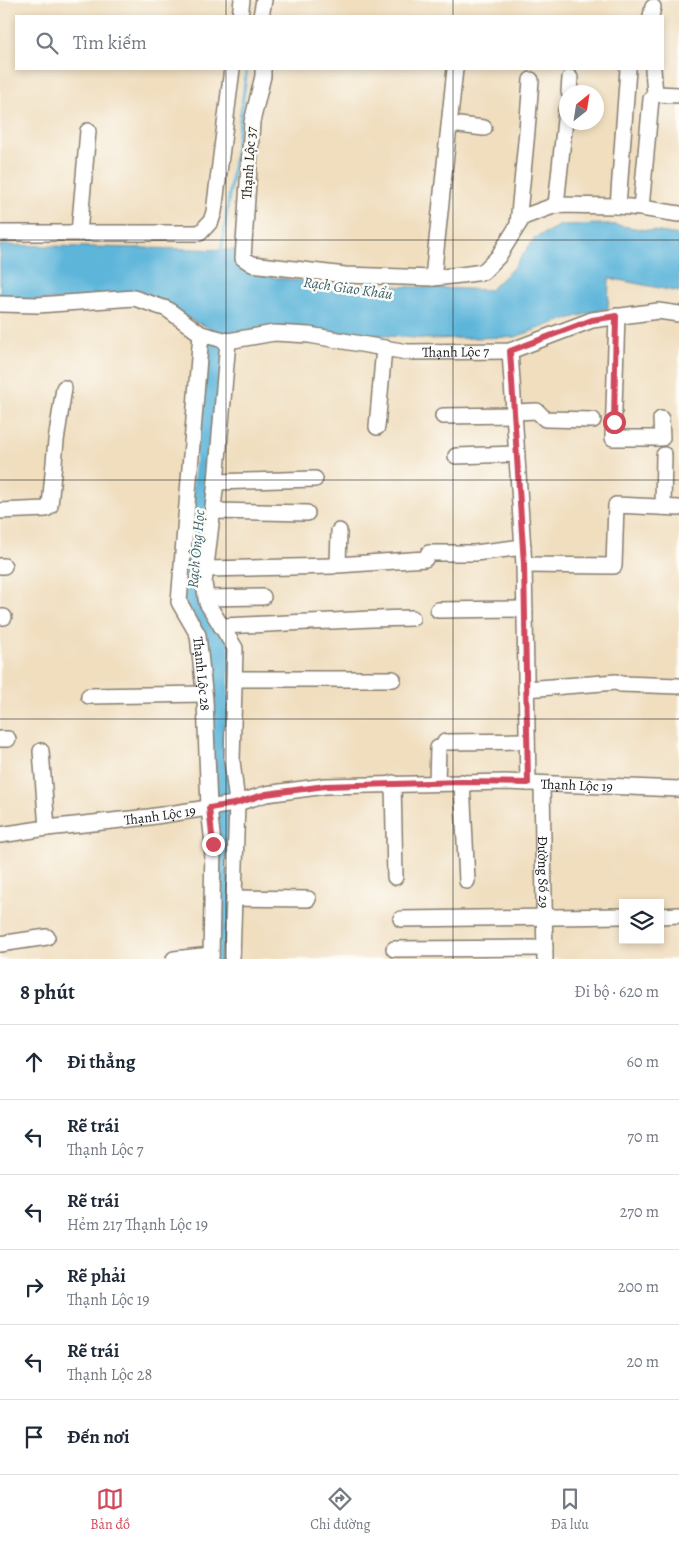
<!DOCTYPE html>
<html lang="vi">
<head>
<meta charset="utf-8">
<style>
	:root { --surface:#fff; --page:#f2f2f3; --text:#1f2937; --muted:#747a83; --line:#e0e1e3; --accent:#d1495b }
	body { margin:0; font-family:Alegreya,serif; background:var(--page); color:var(--text) }
	.controls { position:absolute; right:15px; bottom:15px; display:grid; overflow:hidden; border-radius:0px; box-shadow:0 2px 8px #0003 }
	.controls button { width:45px; height:45px; display:grid; place-items:center; padding:0; border:0; border-bottom:1px solid var(--line); background:var(--surface); color:var(--text); font:25px sans-serif }
	.compass { position:absolute; left:559px; top:85px; width:45px; height:45px; border-radius:50%; background:var(--surface); box-shadow:0 2px 8px #0003; rotate:30deg }
	.stop { position:absolute; width:15px; height:15px; margin:-11px; border:4px solid #d1495b; border-radius:50%; background:#fff }
	.stop.end { background:#d1495b; border-color:#fff; box-shadow:0 1px 5px #0008 }
	.list { margin:0; padding:0; list-style:none }
	h2 { display:flex; justify-content:space-between; align-items:center; height:65px; margin:0; padding:0 20px; font-size:21px }
	h2 small { font-size:16px; font-weight:400; color:var(--muted) }
	.list li { display:grid; grid-template-columns:32px 1fr auto; gap:15px; align-items:center; box-sizing:border-box; height:75px; padding:0 20px; border-top:1px solid var(--line) }
	.list b { display:block; font-size:19px; white-space:nowrap }
	.list p { margin:0; font-size:16px; white-space:nowrap; color:var(--muted) }
	.list em { font-size:16px; font-style:normal; color:var(--muted) }
	.icon { flex:none; width:28px; height:28px; fill:none; stroke:currentColor; stroke-width:2; stroke-linecap:round; stroke-linejoin:round }
	.map { position:relative; flex:none; width:679px; height:959px; overflow:hidden }
	.search { position:absolute; background:var(--surface); box-shadow:0 2px 8px #0003; left:15px; right:15px; top:15px; height:55px; display:flex; align-items:center; gap:12px; box-sizing:border-box; padding:0 18px; border-radius:0px; color:var(--muted); font-size:19px }
	.sheet { height:515px; background:var(--surface) }
	nav { display:flex; justify-content:space-around; align-items:center; box-sizing:border-box; height:70px; border-top:1px solid var(--line); background:var(--surface); font-size:14px; color:var(--muted) }
	nav a { display:grid; justify-items:center; gap:2px }
	nav .on { color:var(--accent) }
	.map>svg:first-child { display:block }
	.water { fill:#5db5da; stroke:#3c687b }
	.lines { fill:none; stroke-linecap:round; stroke-linejoin:round }
	.stream { stroke:#5db5da; stroke-width:3 }
	.river { stroke:#5db5da; stroke-width:20 }
	.minor-casing { stroke:#867d6e; stroke-width:18 }
	.minor { stroke:#fff; stroke-width:15 }
	.route { stroke:#d1495b; stroke-width:6 }
	.grid { fill:none; stroke:#1c1c1c; stroke-width:1; stroke-opacity:0.55 }
	.labels { text-anchor:middle; dominant-baseline:central; stroke-width:5; stroke-linejoin:round; paint-order:stroke }
	.street-label { font-size:14px; fill:#1c1c1c; stroke:#fdfcf7 }
	.water-label { font-size:15px; font-style:italic; fill:#396171; stroke:#fdfcf7 }
</style>
</head>
<body>
<div class="map">
<svg width="679" height="959" viewBox="0 0 679 959">
	<rect width="100%" height="100%" fill="#fdfcf7"/>
	<filter id="ink" filterUnits="userSpaceOnUse"><feTurbulence type="fractalNoise" baseFrequency=".02" numOctaves="2"/><feDisplacementMap in="SourceGraphic" scale="10" xChannelSelector="R" yChannelSelector="G"/><feConvolveMatrix kernelMatrix="1 2 1 2 8 2 1 2 1" color-interpolation-filters="sRGB"/></filter>
	<filter id="wash" filterUnits="userSpaceOnUse"><feTurbulence type="fractalNoise" baseFrequency=".0096" numOctaves="4" result="noise"/><feDisplacementMap in="SourceGraphic" scale="20" xChannelSelector="R" yChannelSelector="G"/><feGaussianBlur stdDeviation="1.12" result="paint"/><feColorMatrix in="noise" values="0 0 0 0 0 0 0 0 0 0 0 0 0 0 0 0 0 1.4 0 .05"/><feComposite in="paint" operator="in"/></filter>
	<g filter="url(#wash)">
		<rect width="100%" height="100%" fill="#f0debf"/>
		<!-- water -->
		<polygon class="water" points="608,224 679,235 679,292 609,278 608,308 557,322 515,337 428,339 271,327 225,334 193,321 154,300 0,300 0,245 235,250 238,266 250,274 315,283 490,290 514,267 535,238 561,225"/>
		<g class="lines">
			<!-- stream -->
			<polyline class="stream" points="221,254 247,69"/>
			<!-- river -->
			<polyline class="river" points="218,318 192,602 220,646 218,731 223,819 220,959"/>
		</g>
	</g>
	<g filter="url(#ink)">
		<g class="lines">
			<!-- minor casing -->
			<g class="minor-casing">
				<g id="minor">
					<polyline points="240,16 242,0"/>
					<polyline points="261,16 264,0"/>
					<polyline points="651,16 653,7"/>
					<polyline points="263,69 263,76 252,122 243,258 252,264 345,275 433,278 461,275 483,272 498,257 523,217 556,205 618,206 641,208 679,214"/>
					<polyline points="653,69 655,94"/>
					<polyline points="569,92 570,78"/>
					<polyline points="450,124 484,128"/>
					<polyline points="556,205 566,111"/>
					<polyline points="618,206 628,69"/>
					<polyline points="641,208 651,99 655,94 679,95"/>
					<polyline points="518,224 527,131 531,80"/>
					<polyline points="0,233 200,233 211,221 214,212 232,69"/>
					<polyline points="79,233 88,131"/>
					<polyline points="433,278 455,69"/>
					<path id="s1" d="M0 304 38 305 134 298 167 309 201 334 228 341 274 333 309 335 407 352 510 351 592 320 658 311 679 314"/>
					<polyline points="617,316 613,438 662,438 661,419"/>
					<path id="s2" d="M201 334 179 602 198 635 205 700 209 808 213 844 211 959"/>
					<polyline points="228,341 216,482 204,583 207,603 235,648 232,761 237,803 232,959"/>
					<polyline points="510,351 524,565 528,783"/>
					<polyline points="515,412 537,411 545,419 593,420"/>
					<polyline points="443,416 515,415"/>
					<polyline points="377,427 384,348"/>
					<polyline points="456,456 517,454"/>
					<polyline points="216,482 315,479"/>
					<polyline points="663,507 664,455"/>
					<polyline points="0,511 46,509 50,506 56,441 64,388"/>
					<polyline points="213,511 307,513"/>
					<polyline points="339,531 338,565 425,559 429,553 475,553 523,547"/>
					<polyline points="524,565 614,566 616,505 679,508"/>
					<polyline points="0,566 4,566"/>
					<polyline points="207,569 333,566"/>
					<polyline points="206,598 263,597"/>
					<polyline points="438,610 525,609"/>
					<polyline points="0,617 4,617"/>
					<path d="M221 626C285 624 348 619 412 618"/>
					<polyline points="235,679 393,679"/>
					<polyline points="526,689 616,682 621,684 679,686"/>
					<polyline points="89,696 204,694"/>
					<polyline points="0,739 8,739"/>
					<polyline points="445,742 527,741"/>
					<polyline points="41,751 47,828"/>
					<polyline points="437,782 438,748"/>
					<polyline points="462,782 467,881"/>
					<polyline points="393,783 395,877"/>
					<path id="s3" d="M542 784 545 959"/>
					<path id="s4" d="M0 835 47 828 149 817 234 804 266 794 325 786 505 782 679 789"/>
					<polyline points="234,898 308,899"/>
					<polyline points="660,916 679,915"/>
					<polyline points="401,919 623,916"/>
					<polyline points="0,944 47,937"/>
					<polyline points="394,949 545,948"/>
					<polyline points="174,959 211,955"/>
				</g>
			</g>
			<!-- minor -->
			<use href="#minor" class="minor"/>
		</g>
	</g>
	<g class="lines" filter="url(#ink)">
		<!-- route -->
		<polyline class="route" points="213,844 209,808 234,804 266,794 325,786 462,782 528,783 524,564 510,351 592,320 616,316 614,422"/>
	</g>
	<!-- grid -->
	<path class="grid" d="M226 0V16M453 0V16M226 69V959M453 69V959M0 240H679M0 480H679M0 719H679"/>
	<g class="labels">
		<!-- street labels -->
		<g class="street-label">
			<text transform="translate(249 163) rotate(-86)">Thạnh Lộc 37</text>
			<text stroke="none"><textPath href="#s1" startOffset="469">Thạnh Lộc 7</textPath></text>
			<text stroke="none"><textPath href="#s2" startOffset="346">Thạnh Lộc 28</textPath></text>
			<text stroke="none"><textPath href="#s4" startOffset="581">Thạnh Lộc 19</textPath></text>
			<text stroke="none"><textPath href="#s4" startOffset="161">Thạnh Lộc 19</textPath></text>
			<text stroke="none"><textPath href="#s3" startOffset="88">Đường Số 29</textPath></text>
		</g>
		<!-- water labels -->
		<g class="water-label">
			<text transform="translate(348 288) rotate(8)">Rạch Giao Khẩu</text>
			<text transform="translate(196 549) rotate(-85)">Rạch Ông Học</text>
		</g>
	</g>
</svg>
<div class="controls">
<button><svg class="icon" aria-label="layers" viewBox="0 0 24 24"><path d="M12 4l9 5-9 5-9-5zM3 14l9 5 9-5"/></svg></button>
</div>
<svg class="compass" viewBox="-18 -18 36 36"><path d="M0-13l5 13h-10z" fill="#e53935"/><path d="M0 13l5-13h-10z" fill="#747a83"/></svg>
<div class="stop" style="left:614px;top:422px"></div>
<div class="stop end" style="left:213px;top:844px"></div>
<div class="search"><svg class="icon" aria-label="search" viewBox="0 0 24 24"><circle cx="10" cy="10" r="6"/><path d="M15 15l6 6"/></svg>Tìm kiếm</div>
</div>
<section class="sheet">
<h2>8 phút<small>Đi bộ · 620 m</small></h2>
<ul class="list">
<li><svg class="icon" aria-label="ahead" viewBox="0 0 24 24"><path d="M12 20V5M6 11l6-6 6 6"/></svg><div><b>Đi thẳng</b></div><em>60 m</em></li>
<li><svg class="icon" aria-label="left" viewBox="0 0 24 24"><path d="M17 20v-9H6M10 6l-5 5 5 5"/></svg><div><b>Rẽ trái</b><p>Thạnh Lộc 7</p></div><em>70 m</em></li>
<li><svg class="icon" aria-label="left" viewBox="0 0 24 24"><path d="M17 20v-9H6M10 6l-5 5 5 5"/></svg><div><b>Rẽ trái</b><p>Hẻm 217 Thạnh Lộc 19</p></div><em>270 m</em></li>
<li><svg class="icon" aria-label="right" viewBox="0 0 24 24"><path d="M7 20v-9h11M14 6l5 5-5 5"/></svg><div><b>Rẽ phải</b><p>Thạnh Lộc 19</p></div><em>200 m</em></li>
<li><svg class="icon" aria-label="left" viewBox="0 0 24 24"><path d="M17 20v-9H6M10 6l-5 5 5 5"/></svg><div><b>Rẽ trái</b><p>Thạnh Lộc 28</p></div><em>20 m</em></li>
<li><svg class="icon" aria-label="arrive" viewBox="0 0 24 24"><path d="M6 21V4h12l-3 4 3 4H6"/></svg><div><b>Đến nơi</b></div></li>
</ul>
</section>
<nav>
<a class="on"><svg class="icon" aria-label="map" viewBox="0 0 24 24"><path d="M3 6l6-2 6 2 6-2v14l-6 2-6-2-6 2zM9 4v14M15 6v14"/></svg>Bản đồ</a>
<a><svg class="icon" aria-label="directions" viewBox="0 0 24 24"><path d="M12 3l9 9-9 9-9-9zM9 14v-3h6M13 9l2 2-2 2"/></svg>Chỉ đường</a>
<a><svg class="icon" aria-label="saved" viewBox="0 0 24 24"><path d="M7 4h10v16l-5-4-5 4z"/></svg>Đã lưu</a>
</nav>
</body>
</html>
